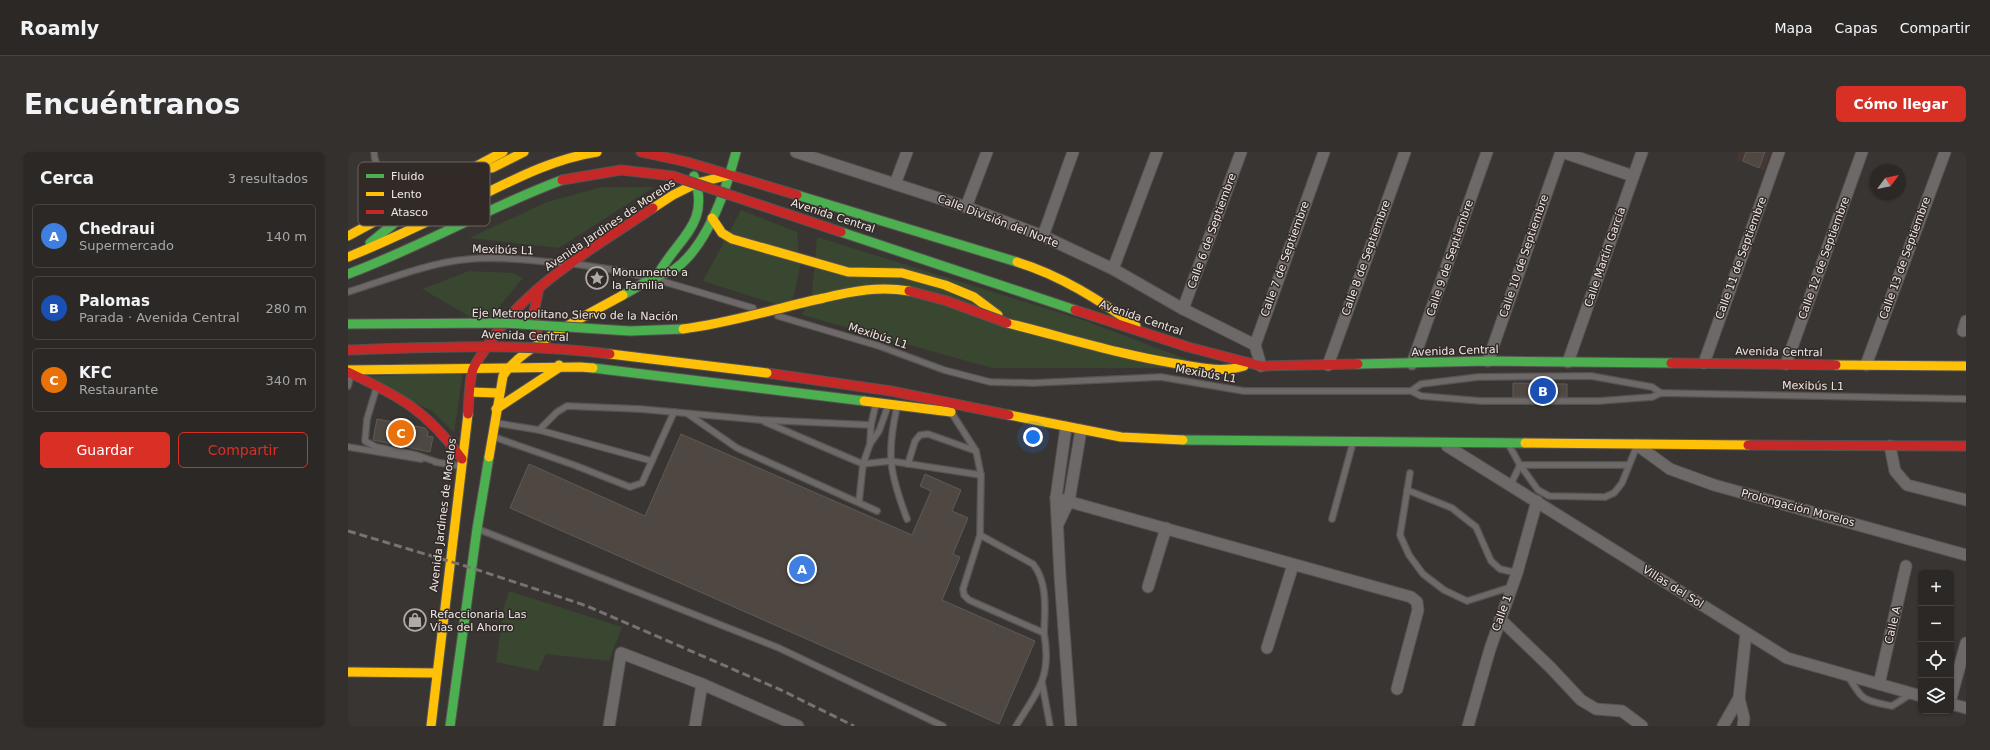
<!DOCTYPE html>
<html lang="es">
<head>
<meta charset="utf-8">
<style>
	:root { --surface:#2b2826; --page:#33302e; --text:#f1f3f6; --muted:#a6a6a7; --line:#474443; --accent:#d93025 }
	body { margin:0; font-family:"DejaVu Sans",sans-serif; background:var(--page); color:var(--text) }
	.controls { position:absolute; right:12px; bottom:12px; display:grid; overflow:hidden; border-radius:6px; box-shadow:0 1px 3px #0004 }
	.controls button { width:36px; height:36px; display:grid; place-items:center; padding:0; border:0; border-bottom:1px solid var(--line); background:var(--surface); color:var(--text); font:20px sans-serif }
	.compass { position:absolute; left:1522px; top:12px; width:36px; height:36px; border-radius:50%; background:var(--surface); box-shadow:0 1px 3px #0004; rotate:58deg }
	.you { position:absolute; left:685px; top:285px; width:14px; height:14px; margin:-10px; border:3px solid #fff; border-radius:50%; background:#1a73e8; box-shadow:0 0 0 6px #1a73e833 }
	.badge { display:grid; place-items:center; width:26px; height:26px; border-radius:50%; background:var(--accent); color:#fff; font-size:13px; font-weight:700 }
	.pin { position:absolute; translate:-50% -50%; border:2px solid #fff; box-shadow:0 1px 4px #0006 }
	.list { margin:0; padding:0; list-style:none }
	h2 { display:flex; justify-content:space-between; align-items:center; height:52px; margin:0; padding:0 16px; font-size:17px }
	h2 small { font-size:13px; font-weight:400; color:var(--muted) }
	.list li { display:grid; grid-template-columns:26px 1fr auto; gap:12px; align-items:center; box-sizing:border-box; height:64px; margin:0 8px 8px; padding:0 8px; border:1px solid var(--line); border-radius:6px }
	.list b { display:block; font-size:15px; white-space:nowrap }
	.list p { margin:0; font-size:13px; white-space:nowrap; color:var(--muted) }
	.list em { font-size:13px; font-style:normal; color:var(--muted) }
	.actions { display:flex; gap:8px; padding:12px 16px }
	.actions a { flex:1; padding:9px 0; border:1px solid var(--accent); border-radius:6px; text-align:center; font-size:14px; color:var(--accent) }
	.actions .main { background:var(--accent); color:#fff }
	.icon { flex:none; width:22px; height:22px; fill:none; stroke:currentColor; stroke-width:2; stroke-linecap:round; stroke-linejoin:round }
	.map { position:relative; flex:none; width:1618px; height:574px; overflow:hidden; border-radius:6px }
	header { display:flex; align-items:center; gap:24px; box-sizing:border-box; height:56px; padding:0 20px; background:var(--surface); border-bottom:1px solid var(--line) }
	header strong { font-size:19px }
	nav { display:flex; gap:22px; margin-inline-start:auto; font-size:14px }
	.intro { display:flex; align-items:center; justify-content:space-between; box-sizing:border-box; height:96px; padding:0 24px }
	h1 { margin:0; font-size:28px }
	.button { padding:10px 18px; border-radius:6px; background:var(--accent); color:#fff; font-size:14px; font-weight:700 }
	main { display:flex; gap:24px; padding:0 24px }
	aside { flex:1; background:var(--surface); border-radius:6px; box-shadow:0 1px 3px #0004 }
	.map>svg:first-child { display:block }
	.built { fill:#453832 }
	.green { fill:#394630 }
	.building { fill:#4f4842; stroke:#5e5a58 }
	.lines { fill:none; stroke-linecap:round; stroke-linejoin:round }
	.lane-casing { stroke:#565250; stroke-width:8 }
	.street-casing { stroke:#565250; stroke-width:13 }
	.fast-casing { stroke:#565250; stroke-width:11 }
	.slow-casing { stroke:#565250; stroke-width:11 }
	.jam-casing { stroke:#565250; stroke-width:11 }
	.lane { stroke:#6d6968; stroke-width:5.5 }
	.street { stroke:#6d6968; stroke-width:11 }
	.fast { stroke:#4caf50; stroke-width:9 }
	.slow { stroke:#ffc107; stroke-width:9 }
	.jam { stroke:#c62828; stroke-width:9 }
	.rail { stroke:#767372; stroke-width:3; stroke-dasharray:8 4; stroke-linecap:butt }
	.fast-bridge-casing { stroke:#565250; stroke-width:11; stroke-linecap:butt }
	.slow-bridge-casing { stroke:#565250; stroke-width:11; stroke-linecap:butt }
	.jam-bridge-casing { stroke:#565250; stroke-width:11; stroke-linecap:butt }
	.fast-bridge { stroke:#4caf50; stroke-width:9 }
	.slow-bridge { stroke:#ffc107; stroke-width:9 }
	.jam-bridge { stroke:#c62828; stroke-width:9 }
	.labels { text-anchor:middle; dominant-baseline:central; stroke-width:3; stroke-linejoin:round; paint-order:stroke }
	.street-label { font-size:11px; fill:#eee8e6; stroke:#322a27 }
	.poi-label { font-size:11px; fill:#eee8e6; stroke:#322a27; text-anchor:start }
	.key { fill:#322a27; stroke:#6a6360; stroke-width:1 }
	.key-label { font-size:11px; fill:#eee8e6 }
</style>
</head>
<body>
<header>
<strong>Roamly</strong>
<nav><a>Mapa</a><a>Capas</a><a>Compartir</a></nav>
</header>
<div class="intro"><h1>Encuéntranos</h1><a class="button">Cómo llegar</a></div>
<main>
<aside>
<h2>Cerca<small>3 resultados</small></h2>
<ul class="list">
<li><span class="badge" style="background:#3f7fe0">A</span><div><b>Chedraui</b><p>Supermercado</p></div><em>140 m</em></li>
<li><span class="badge" style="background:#1a4fb4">B</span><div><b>Palomas</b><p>Parada · Avenida Central</p></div><em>280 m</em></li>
<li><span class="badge" style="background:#e8710a">C</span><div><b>KFC</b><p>Restaurante</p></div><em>340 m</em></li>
</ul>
<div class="actions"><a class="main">Guardar</a><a>Compartir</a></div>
</aside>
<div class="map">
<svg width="1618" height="574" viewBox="0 0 1618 574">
	<rect width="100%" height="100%" fill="#393533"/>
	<!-- built -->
	<polygon class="built" points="1391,0 1423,0 1416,18 1388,8"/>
	<!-- green -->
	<g class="green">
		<polygon points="254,35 306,35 211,96 121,86 199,50"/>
		<polygon points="393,58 449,80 452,115 446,143 440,156 355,129"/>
		<polygon points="469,85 735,168 862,216 644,216 454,163 464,142"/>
		<polygon points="121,119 165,121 175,126 136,173 74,137"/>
		<polygon points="115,220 106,281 84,259 12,225"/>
		<polygon points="161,439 274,475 261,509 198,502 190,519 148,510 156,454"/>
	</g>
	<!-- building -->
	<g class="building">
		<polygon points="1398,0 1417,0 1411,16 1395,9"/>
		<polygon points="1165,231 1219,232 1219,245 1165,245"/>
		<polygon points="29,267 77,276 80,280 79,284 85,285 82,300 25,288"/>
		<polygon points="333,282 564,383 583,339 572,334 577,322 613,338 604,359 620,366 605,402 612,405 594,448 687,489 651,572 162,356 181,312 297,364"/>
	</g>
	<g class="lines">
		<!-- lane casing -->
		<g class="lane-casing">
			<g id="lane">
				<path d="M26 0C26 8 29 14 34 20 60 49 83 7 109 17"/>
				<polyline points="227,112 261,117 299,125"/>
				<polyline points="310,128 405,156"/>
				<path d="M0 140C38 128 82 110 122 107 153 104 185 109 217 111"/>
				<polyline points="430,164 531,194 596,218 642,230 685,231 813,225 896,239 1063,239 1073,244 1133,249 1251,249 1304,245 1313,241 1618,247"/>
				<polyline points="0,234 3,222"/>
				<polyline points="29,234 19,267 17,289 28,295 68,303 89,310"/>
				<polyline points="1063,239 1073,232 1130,225 1243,224 1304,235 1313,241"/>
				<path d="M549 255C538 303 542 322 559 367"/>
				<path d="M603 260 628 299 633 323 632 383 615 437 616 443 621 448 696 481C697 459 700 430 685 412L632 383"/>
				<polyline points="340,262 389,296 529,359"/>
				<polyline points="417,270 515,312 542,309 633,323"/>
				<polyline points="148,271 191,278 304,309"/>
				<polyline points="191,278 209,260 219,254 292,257 413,268 523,273"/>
				<polyline points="146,285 226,313 282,335 294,331 326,260"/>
				<polyline points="522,292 523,273 528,251"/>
				<polyline points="0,295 73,307"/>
				<polyline points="1162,295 1172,313 1190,338 1201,344 1257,345 1266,341 1274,331 1288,296"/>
				<polyline points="87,310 112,314"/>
				<polyline points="560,312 567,289 572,283 580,282 628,299"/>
				<polyline points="1062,321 1052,383 1061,403 1075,422 1096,438 1119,449 1163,435"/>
				<polyline points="1163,332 1172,313 1281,313"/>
				<polyline points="1059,338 1104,356 1128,375 1143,409 1152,417 1169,421"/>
				<polyline points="511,350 515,312 522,292 531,279 540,254"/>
				<polyline points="984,367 1004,294"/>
				<polyline points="130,377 431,496 595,574"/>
				<path d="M1500 524C1515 550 1516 548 1544 554L1563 542"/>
				<polyline points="694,530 702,574"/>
				<path d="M668 574C690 538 704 525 696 481"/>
			</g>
		</g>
		<!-- street casing -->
		<g class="street-casing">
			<g id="street">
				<polyline points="448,0 618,55 695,84 765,117 835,157 907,193"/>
				<polyline points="1214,0 1285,24"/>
				<polyline points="547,32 559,0"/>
				<polyline points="618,55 639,0"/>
				<polyline points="695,84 725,0"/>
				<polyline points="765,117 809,0"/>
				<polyline points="835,157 893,0"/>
				<polyline points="1615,179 1618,169"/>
				<polyline points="1140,209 1213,0"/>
				<polyline points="1220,210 1294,0"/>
				<polyline points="1356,211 1431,0"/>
				<polyline points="1064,212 1139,0"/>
				<polyline points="1438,212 1514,0"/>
				<polyline points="980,213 1057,0"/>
				<polyline points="1518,213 1597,0"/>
				<polyline points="913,214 907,193 976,0"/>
				<polyline points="718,275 708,346 712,424 723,574"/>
				<polyline points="1289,293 1322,317 1366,333 1618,403"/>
				<polyline points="1099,294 1439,506 1573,544"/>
				<polyline points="1542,294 1547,319 1559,333 1618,348"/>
				<polyline points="708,346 1063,445 1069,450 1070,458 1049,537"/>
				<polyline points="711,370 721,349 733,278"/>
				<polyline points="800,435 818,376"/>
				<polyline points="1152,467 1202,515 1233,548 1248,557 1274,559 1294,574"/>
				<polyline points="919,496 945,413"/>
				<polyline points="1531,532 1558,414"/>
				<polyline points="1603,546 1618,491"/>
				<polyline points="1603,552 1618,556"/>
				<polyline points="261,574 273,501 354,532 450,574"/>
				<polyline points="347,574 354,532"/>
				<polyline points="1120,574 1142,497 1169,421 1189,349"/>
				<polyline points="1375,574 1391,546"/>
				<polyline points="1395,574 1396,566 1391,546 1398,481"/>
			</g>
		</g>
		<!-- fast casing -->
		<g class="fast-casing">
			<g id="fast">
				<polyline points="449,43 669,110"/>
				<polyline points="493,80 727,158"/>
				<polyline points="22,91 49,69 113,38 123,26"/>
				<path d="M0 122C73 95 141 55 214 28"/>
				<path d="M309 124C330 85 363 73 346 24"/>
				<path d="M275 143C286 137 298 129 310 124 315 121 322 121 327 117 360 93 378 38 388 0"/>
				<polyline points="1010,212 1140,209 1323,211"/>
				<polyline points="245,216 516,249"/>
				<polyline points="835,288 1177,291"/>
				<polyline points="102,574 129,377 141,305"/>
			</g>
		</g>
		<!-- slow casing -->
		<g class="slow-casing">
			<g id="slow">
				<polyline points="144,16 176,0"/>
				<polyline points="305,56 325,43 349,31 382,23"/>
				<polyline points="364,66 374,81 384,87 500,120 554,121 597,133 626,145 650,163"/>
				<path d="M0 84C52 56 103 27 155 0"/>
				<path d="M0 105C43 88 83 68 124 48 165 28 204 7 249 0"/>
				<path d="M669 110C712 123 751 148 788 174"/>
				<path d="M659 171C716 185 772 203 830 212 853 216 874 221 896 214"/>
				<polyline points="1488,213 1618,214"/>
				<polyline points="0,218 232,215 245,216"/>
				<polyline points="122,240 150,241"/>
				<polyline points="516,249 603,260"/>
				<polyline points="148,257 212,215 211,213"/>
				<polyline points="661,263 773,285 835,288"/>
				<polyline points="1177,291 1400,293"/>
				<path d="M141 305 155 224C170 197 245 160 275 143"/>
				<polyline points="0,520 89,521"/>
				<polyline points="83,574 120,262"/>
			</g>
		</g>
		<!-- jam casing -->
		<g class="jam-casing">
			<g id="jam">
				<polyline points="293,0 339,10 449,43"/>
				<polyline points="727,158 840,195 913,214 1010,212"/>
				<polyline points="189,183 186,160 191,136"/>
				<polyline points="1323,211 1488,213"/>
				<path d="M0 220C53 245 79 259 114 307"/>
				<polyline points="419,221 543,239 661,263"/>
				<path d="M120 262C121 249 121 229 125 217 128 210 134 202 138 196 176 134 246 96 305 56"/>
				<polyline points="1400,293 1618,294"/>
			</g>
		</g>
		<!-- lane -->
		<use href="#lane" class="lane"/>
		<!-- street -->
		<use href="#street" class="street"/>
		<!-- fast -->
		<use href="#fast" class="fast"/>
		<!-- slow -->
		<use href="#slow" class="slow"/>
		<!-- jam -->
		<use href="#jam" class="jam"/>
		<!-- rail -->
		<polyline class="rail" points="0,379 124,416 239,454 433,538 506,574"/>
		<!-- fast-bridge casing -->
		<g class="fast-bridge-casing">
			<polyline id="fast-bridge" points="0,172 156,171 282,179 335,177"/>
		</g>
		<!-- slow-bridge casing -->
		<g class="slow-bridge-casing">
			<g id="slow-bridge">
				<path d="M335 177C383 171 429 156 476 146 505 139 531 134 561 139"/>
				<polyline points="262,202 419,221"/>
			</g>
		</g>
		<!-- jam-bridge casing -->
		<g class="jam-bridge-casing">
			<g id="jam-bridge">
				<polyline points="214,28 273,18 325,24 493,80"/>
				<polyline points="561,139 599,149 659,171"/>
				<path d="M0 198C87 195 175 191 262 202"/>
			</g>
		</g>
		<!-- fast-bridge -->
		<use href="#fast-bridge" class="fast-bridge"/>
		<!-- slow-bridge -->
		<use href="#slow-bridge" class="slow-bridge"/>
		<!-- jam-bridge -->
		<use href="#jam-bridge" class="jam-bridge"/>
	</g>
	<!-- icons -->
	<defs>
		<g id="sight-ring" transform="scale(1.15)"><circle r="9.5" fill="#322a27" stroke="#afa9a7" stroke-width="1.5"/><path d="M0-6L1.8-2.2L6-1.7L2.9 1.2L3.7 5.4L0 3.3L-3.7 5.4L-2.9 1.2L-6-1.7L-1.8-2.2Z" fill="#afa9a7"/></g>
		<g id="shop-ring" transform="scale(1.15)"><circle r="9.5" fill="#322a27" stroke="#afa9a7" stroke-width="1.5"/><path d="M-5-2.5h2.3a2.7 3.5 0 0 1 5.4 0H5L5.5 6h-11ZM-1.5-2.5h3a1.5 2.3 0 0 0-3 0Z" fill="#afa9a7"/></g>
	</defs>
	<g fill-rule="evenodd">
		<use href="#sight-ring" x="249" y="126"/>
		<use href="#shop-ring" x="67" y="468"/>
	</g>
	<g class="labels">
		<!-- street labels -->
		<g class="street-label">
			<text transform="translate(485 64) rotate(18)">Avenida Central</text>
			<text transform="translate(650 69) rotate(21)">Calle División del Norte</text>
			<text transform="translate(262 73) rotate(-34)">Avenida Jardines de Morelos</text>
			<text transform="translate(864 79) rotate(-70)">Calle 6 de Septiembre</text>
			<text transform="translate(155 98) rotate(2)">Mexibús L1</text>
			<text transform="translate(1176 104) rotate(-71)">Calle 10 de Septiembre</text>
			<text transform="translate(1257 105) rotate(-71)">Calle Martín García</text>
			<text transform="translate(1018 106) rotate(-70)">Calle 8 de Septiembre</text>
			<text transform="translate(1102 106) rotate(-71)">Calle 9 de Septiembre</text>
			<text transform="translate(1393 106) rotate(-70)">Calle 11 de Septiembre</text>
			<text transform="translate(1476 106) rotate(-70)">Calle 12 de Septiembre</text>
			<text transform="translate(1557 106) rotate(-70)">Calle 13 de Septiembre</text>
			<text transform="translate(937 107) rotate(-70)">Calle 7 de Septiembre</text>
			<text transform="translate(227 163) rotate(1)">Eje Metropolitano Siervo de la Nación</text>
			<text transform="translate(793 166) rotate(19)">Avenida Central</text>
			<text transform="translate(177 184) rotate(2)">Avenida Central</text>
			<text transform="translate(530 184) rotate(18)">Mexibús L1</text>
			<text transform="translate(1107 199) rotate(-2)">Avenida Central</text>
			<text transform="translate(1431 200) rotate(1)">Avenida Central</text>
			<text transform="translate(858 222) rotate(10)">Mexibús L1</text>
			<text transform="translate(1465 234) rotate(1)">Mexibús L1</text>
			<text transform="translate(1450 356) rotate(15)">Prolongación Morelos</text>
			<text transform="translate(95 363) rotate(-83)">Avenida Jardines de Morelos</text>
			<text transform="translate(1325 435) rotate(32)">Villas del Sol</text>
			<text transform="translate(1154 461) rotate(-70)">Calle 1</text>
			<text transform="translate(1545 473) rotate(-77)">Calle A</text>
		</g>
		<!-- poi labels -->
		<g class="poi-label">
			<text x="264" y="120">Monumento a<tspan x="264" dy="13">la Familia</tspan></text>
			<text x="82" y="462">Refaccionaria Las<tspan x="82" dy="13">Vías del Ahorro</tspan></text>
		</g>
	</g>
	<!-- legend -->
	<rect x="10" y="10" width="132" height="64" rx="6" class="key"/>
	<rect x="18" y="22" width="18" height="4" fill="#4caf50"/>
	<rect x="18" y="40" width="18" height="4" fill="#ffc107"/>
	<rect x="18" y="58" width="18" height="4" fill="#c62828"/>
	<g class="key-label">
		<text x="43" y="28">Fluido</text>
		<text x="43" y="46">Lento</text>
		<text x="43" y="64">Atasco</text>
	</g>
</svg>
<div class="controls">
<button>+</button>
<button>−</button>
<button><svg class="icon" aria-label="locate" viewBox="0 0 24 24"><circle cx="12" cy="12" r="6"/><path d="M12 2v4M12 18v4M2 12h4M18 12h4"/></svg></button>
<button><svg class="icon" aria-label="layers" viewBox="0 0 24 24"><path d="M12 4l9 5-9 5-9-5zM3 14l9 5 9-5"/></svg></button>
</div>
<svg class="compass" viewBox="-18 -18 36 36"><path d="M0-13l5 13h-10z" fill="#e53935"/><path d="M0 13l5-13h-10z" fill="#a6a6a7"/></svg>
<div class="you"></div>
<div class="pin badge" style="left:454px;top:417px;background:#3f7fe0">A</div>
<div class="pin badge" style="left:1195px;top:239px;background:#1a4fb4">B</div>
<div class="pin badge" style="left:53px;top:281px;background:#e8710a">C</div>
</div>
</main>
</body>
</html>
